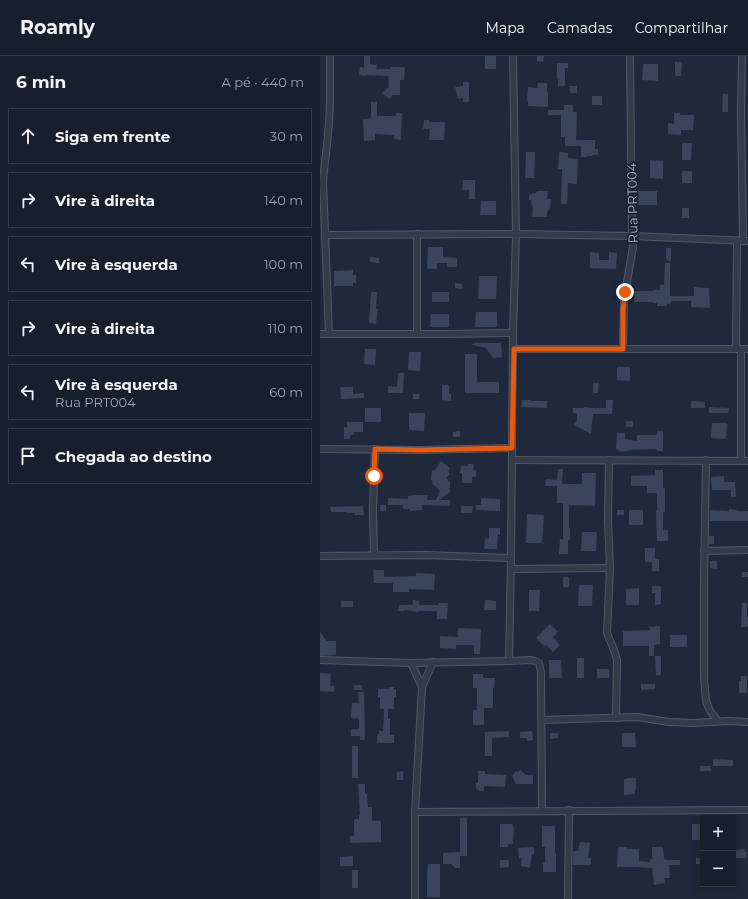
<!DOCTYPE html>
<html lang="pt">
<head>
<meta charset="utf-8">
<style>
	:root { --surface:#171f2c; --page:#202734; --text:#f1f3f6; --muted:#9ea2a9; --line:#363d48 }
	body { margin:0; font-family:Montserrat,sans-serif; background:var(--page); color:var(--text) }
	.controls { position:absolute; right:12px; bottom:12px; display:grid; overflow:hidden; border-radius:0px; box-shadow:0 2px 10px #0003 }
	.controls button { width:36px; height:36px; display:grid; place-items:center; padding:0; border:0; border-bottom:1px solid var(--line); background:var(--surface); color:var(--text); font:20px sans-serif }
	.stop { position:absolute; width:12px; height:12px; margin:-9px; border:3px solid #ea580c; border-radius:50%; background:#fff }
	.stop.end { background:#ea580c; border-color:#fff; box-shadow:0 1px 4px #0008 }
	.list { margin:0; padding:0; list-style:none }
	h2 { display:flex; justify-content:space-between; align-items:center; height:52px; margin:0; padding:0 16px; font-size:17px }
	h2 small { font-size:13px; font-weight:400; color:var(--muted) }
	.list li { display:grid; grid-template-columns:26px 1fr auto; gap:12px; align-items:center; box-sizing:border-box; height:56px; margin:0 8px 8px; padding:0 8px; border:1px solid var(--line); border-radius:0px }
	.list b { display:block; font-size:15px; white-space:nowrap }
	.list p { margin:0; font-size:13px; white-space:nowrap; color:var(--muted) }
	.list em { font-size:13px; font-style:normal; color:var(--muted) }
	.icon { flex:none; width:22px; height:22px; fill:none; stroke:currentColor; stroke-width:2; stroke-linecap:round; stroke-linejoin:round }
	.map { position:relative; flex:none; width:428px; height:843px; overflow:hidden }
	header { display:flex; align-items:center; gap:24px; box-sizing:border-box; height:56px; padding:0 20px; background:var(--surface); border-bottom:1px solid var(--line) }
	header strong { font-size:19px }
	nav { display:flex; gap:22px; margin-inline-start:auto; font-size:14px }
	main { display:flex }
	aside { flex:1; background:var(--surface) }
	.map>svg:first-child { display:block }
	.building { fill:#3a455b }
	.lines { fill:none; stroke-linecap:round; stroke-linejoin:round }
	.minor-casing { stroke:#505868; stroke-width:8 }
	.minor { stroke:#333b4b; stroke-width:6 }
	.route { stroke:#ea580c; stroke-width:5 }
	.labels { text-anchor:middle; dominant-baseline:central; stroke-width:3.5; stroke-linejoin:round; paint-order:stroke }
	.street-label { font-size:13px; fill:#adb5c7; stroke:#18202f }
</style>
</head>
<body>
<header>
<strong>Roamly</strong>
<nav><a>Mapa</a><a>Camadas</a><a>Compartilhar</a></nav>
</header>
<main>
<aside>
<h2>6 min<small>A pé · 440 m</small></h2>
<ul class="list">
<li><svg class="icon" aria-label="ahead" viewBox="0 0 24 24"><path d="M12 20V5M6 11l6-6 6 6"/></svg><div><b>Siga em frente</b></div><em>30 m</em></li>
<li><svg class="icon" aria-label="right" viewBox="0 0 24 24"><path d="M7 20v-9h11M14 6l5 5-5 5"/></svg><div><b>Vire à direita</b></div><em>140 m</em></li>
<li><svg class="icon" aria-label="left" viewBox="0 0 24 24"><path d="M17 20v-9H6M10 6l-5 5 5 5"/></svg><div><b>Vire à esquerda</b></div><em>100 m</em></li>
<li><svg class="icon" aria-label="right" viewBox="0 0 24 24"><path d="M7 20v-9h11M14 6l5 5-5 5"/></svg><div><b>Vire à direita</b></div><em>110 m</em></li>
<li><svg class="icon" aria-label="left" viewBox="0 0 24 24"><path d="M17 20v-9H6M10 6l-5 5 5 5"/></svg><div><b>Vire à esquerda</b><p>Rua PRT004</p></div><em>60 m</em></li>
<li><svg class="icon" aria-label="arrive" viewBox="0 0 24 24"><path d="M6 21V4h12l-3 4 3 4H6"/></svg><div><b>Chegada ao destino</b></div></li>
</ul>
</aside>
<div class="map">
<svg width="428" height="843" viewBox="0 0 428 843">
	<rect width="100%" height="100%" fill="#1f293b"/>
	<!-- building -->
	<g class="building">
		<polygon points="44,0 50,0 50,8 57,9 56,13 70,13 70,11 85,11 84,24 80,24 80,39 73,39 69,43 62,37 69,31 68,20 46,19 45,20 39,19 40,11 44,12"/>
		<rect x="165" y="0" width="11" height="13"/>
		<polygon points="217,0 224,0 223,6 217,5"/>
		<polygon points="355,6 362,6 361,20 355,20"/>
		<polygon points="237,7 248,7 248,12 245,12 245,30 238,30 238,23 237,23"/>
		<polygon points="323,8 338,8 338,25 322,24"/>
		<polygon points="143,26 149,26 149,46 143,46 143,42 138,43 135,31 143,30"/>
		<polygon points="217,27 227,27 227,36 228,36 228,51 208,50 208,45 207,45 208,31 218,32"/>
		<rect x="250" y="30" width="7" height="7"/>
		<polygon points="403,38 408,38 408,56 402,56"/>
		<rect x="272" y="40" width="10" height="9"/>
		<polygon points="51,46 57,46 57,60 76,60 76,57 82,57 81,84 74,83 74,79 55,78 55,84 44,85 43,63 51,62"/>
		<polygon points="244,49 253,49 253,56 257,56 256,84 275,84 275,93 278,93 278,99 272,99 272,100 267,100 267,101 261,101 261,90 245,90 245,81 241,81 241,59 228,59 228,54 244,54"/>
		<polygon points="354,57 360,57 360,59 374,59 373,74 361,74 361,79 348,78 348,67 354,68"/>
		<polygon points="104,64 109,64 109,66 125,66 124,84 109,84 110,73 103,73"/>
		<polygon points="362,87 372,87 371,104 362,104"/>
		<polygon points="206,96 215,96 214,122 205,122"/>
		<polygon points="239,96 248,97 248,102 258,103 257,128 248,127 247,148 241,148 242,113 238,113"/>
		<polygon points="330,104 343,105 343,123 330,122"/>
		<rect x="362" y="115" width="10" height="12"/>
		<polygon points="143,124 155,124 155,143 149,143 149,134 142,134"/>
		<polygon points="217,135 228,135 227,143 231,143 230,152 227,157 227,161 212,161 213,151 212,150 211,144 209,144 209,138 216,137"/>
		<polygon points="318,135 337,135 337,149 317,149"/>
		<polygon points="161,145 176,145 176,159 160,159"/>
		<rect x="362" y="152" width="7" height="10"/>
		<polygon points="108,191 123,191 123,201 137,202 137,211 127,211 127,207 117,207 117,213 107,213"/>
		<polygon points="346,192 351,192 351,205 346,204"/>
		<polygon points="270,196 279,197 279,204 289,204 289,196 297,197 296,213 270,212"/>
		<polygon points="50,201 59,202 59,207 50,206"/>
		<polygon points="345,207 350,207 350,240 374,240 374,231 389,232 390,252 371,251 371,245 351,245 351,247 347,248 347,250 337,250 337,247 333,247 333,246 314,246 314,235 333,235 333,234 340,234 340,229 344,229"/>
		<polygon points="33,214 33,219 36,219 36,227 33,227 33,230 14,230 14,215"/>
		<polygon points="159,220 177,220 176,243 158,243"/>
		<polygon points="135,227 142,228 142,233 135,232"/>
		<polygon points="51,236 57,236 56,253 58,253 56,268 49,267"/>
		<rect x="112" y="236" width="17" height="10"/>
		<polygon points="156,256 177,256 177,271 155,271"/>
		<polygon points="111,258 129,258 129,271 110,271"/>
		<polygon points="153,287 181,287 182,301 173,302 166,292 152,289"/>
		<polygon points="45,293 56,293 55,309 44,308"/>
		<polygon points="89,296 101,296 100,315 88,314"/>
		<polygon points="145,298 157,298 157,326 179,326 179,337 145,337"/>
		<polygon points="297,311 310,311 310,325 297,324"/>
		<polygon points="78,317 84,317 83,337 68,337 68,330 77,331"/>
		<polygon points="273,327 279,327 278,337 273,337"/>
		<polygon points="122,329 129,329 129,338 131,338 131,345 122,344"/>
		<polygon points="20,331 33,331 33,338 44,337 44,342 21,343"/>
		<polygon points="93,338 100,338 99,343 93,343"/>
		<polygon points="202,344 211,344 211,345 227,345 227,352 201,351"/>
		<polygon points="286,344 293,344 292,358 273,358 271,378 254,369 257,364 257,358 253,357 253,352 264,352 264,351 273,352 286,352"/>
		<polygon points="371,345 385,346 385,352 371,352"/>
		<polygon points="389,351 409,352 408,357 389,357"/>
		<rect x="45" y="352" width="16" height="14"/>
		<polygon points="89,357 105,357 104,375 89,374"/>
		<rect x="306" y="365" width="7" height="6"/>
		<polygon points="27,366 43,366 43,376 34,376 34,379 30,379 30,383 24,383 24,371 27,371"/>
		<polygon points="392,367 407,367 406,383 391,382"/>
		<polygon points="140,375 140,381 133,381 133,376"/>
		<polygon points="337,375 343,375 343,395 337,395 337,393 308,394 308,395 302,396 296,393 297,377 305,377 305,383 317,385 317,379 337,379"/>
		<polygon points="121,405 130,412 128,415 130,418 126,422 130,426 130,436 119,444 130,444 130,450 102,449 102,454 90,455 90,453 83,453 83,449 68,449 68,442 88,443 88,440 93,439 108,439 107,444 116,444 120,435 112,427 113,426 111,423 112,414 115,414"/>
		<polygon points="148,408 154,408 153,414 156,414 156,421 152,421 152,427 142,427 142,417 140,417 141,410 148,410"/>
		<polygon points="238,413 243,413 242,428 262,428 262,417 276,417 275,450 249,449 249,472 250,472 250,484 248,484 248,498 239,498 240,483 243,484 243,447 237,447 237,430 225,430 226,423 237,424"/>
		<polygon points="335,414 343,414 343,432 345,432 345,456 343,456 343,474 348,474 348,485 337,485 336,455 337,455 337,437 327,437 327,430 311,430 311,420 335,419"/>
		<polygon points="404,420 404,426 415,426 416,441 411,441 411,434 392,434 391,421"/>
		<polygon points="161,442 180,443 180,455 156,454 156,449 161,449"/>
		<rect x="60" y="449" width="6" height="6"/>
		<polygon points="43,450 44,459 35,459 35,457 27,457 27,456 11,456 10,451"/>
		<polygon points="141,450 153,450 152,457 141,457"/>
		<polygon points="409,453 417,454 417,455 428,455 428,465 390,465 390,454 409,455"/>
		<rect x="297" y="454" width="7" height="5"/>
		<rect x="309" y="454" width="14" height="15"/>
		<polygon points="207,458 224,459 222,487 206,487"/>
		<polygon points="169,472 180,472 180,479 178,479 177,493 164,493 165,482 169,483"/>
		<polygon points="262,476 277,476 276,495 261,495"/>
		<rect x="389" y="480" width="5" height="8"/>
		<polygon points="325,492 335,492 335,503 339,503 339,515 332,515 332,506 325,506"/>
		<polygon points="390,505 397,505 397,513 390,512"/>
		<polygon points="53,514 64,514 64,521 96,520 96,517 115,518 114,534 89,533 89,536 73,536 73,527 54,527"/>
		<rect x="422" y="516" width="6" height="5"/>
		<rect x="243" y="521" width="6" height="10"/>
		<polygon points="259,529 273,529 272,550 258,550"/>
		<polygon points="332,530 340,530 341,531 341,548 335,549 335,537 332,537"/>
		<polygon points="319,532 319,549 306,549 306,533"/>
		<polygon points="209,534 220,534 219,555 209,555"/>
		<polygon points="93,544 99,545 99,549 118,549 118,547 128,547 127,563 117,563 117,555 98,555 98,556 84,554 84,555 78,555 79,549 93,549"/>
		<polygon points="165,544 176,545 176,554 164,554"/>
		<rect x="21" y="545" width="12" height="6"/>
		<polygon points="422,547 427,547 427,561 428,562 428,570 427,570 427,571 421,571"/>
		<polygon points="230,568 238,576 233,581 240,589 233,596 226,589 224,590 216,582"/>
		<polygon points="340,570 340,588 334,589 334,600 329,600 329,590 303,590 303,575 330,574 330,571"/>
		<polygon points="138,572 161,573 160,598 154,598 154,589 136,589 136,593 120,592 120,580 138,581"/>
		<polygon points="0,576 7,585 16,585 16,599 0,600"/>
		<rect x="350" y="579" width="17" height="12"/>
		<polygon points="335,600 341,600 341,619 336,619"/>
		<rect x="257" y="602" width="7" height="20"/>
		<polygon points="229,604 241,604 242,622 229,622"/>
		<rect x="277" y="613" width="12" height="9"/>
		<polygon points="0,617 11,618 10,630 14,630 14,636 0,635"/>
		<polygon points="153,618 163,618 163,622 175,622 174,632 173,632 173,652 164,652 164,669 153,669 153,654 157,654 157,632 153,632"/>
		<polygon points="421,620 427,620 427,637 419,637 419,625 421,625"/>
		<polygon points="321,628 335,628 335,633 321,634"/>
		<rect x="34" y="629" width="8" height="5"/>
		<polygon points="69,631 74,631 74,633 76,633 76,641 74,641 74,653 68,653 68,663 70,663 70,679 74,679 74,687 57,687 57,678 59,678 59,675 63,675 64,658 64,653 60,653 60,641 58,641 58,633 69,633"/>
		<polygon points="38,636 44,636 45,684 40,684 40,680 31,680 31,673 39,673 39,663 31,662 32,647 39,647"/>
		<polygon points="189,675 189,681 172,682 172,700 165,700 165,676"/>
		<polygon points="212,675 213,684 207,685 207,682 200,682 200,676"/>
		<polygon points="230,677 238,677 238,682 230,683"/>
		<polygon points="302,677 315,677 316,691 302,691"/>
		<rect x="32" y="690" width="6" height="32"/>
		<polygon points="393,703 413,704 413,710 393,710"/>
		<polygon points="380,710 390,710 391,715 380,715"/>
		<polygon points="200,714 206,719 213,719 213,728 196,728 192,720 196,715 198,716"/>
		<polygon points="83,715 83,724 77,724 77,716"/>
		<polygon points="158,715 165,715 165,718 186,719 185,731 164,730 164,735 157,734 158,733 156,733 156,727 158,727"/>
		<polygon points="307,722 316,722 316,734 315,734 315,738 304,739 304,723 307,723"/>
		<polygon points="38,728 45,728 45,738 47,738 48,751 52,751 52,765 61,765 61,786 30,787 30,780 34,780 34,763 39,763 39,759 40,759"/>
		<polygon points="140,762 147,762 147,800 140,800 140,812 134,812 134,810 132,810 132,808 123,808 123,797 140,796"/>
		<polygon points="180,768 193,768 193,771 194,771 193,788 188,788 188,791 180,791"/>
		<rect x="372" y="768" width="11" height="16"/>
		<polygon points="222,770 235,770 235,797 236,797 236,816 223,816 223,807 225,807 225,791 222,791"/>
		<polygon points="260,786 270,787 268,802 271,802 271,809 253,809 253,795 258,795"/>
		<polygon points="214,791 214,798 212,798 210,812 201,810 202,802 199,802 198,792"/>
		<polygon points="298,791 307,791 307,793 319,793 319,805 330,806 330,803 332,803 332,791 343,791 344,803 345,803 345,804 360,804 360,809 349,809 350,822 344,822 345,827 334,829 332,812 315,811 297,811"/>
		<polygon points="425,793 425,796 427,796 427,802 413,802 413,797 416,797 416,794"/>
		<polygon points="33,800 33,810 20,810 20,801"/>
		<polygon points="376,802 383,803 383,808 376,808"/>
		<polygon points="180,804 189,804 189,811 180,812"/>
		<polygon points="108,808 120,808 120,841 107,841 107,820"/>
		<rect x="32" y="814" width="6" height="18"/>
	</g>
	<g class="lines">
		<!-- minor casing -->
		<g class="minor-casing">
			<g id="minor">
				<polyline points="422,0 421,56 423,185"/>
				<polyline points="5,179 196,178 312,180 428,185"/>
				<polyline points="0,278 122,278 193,277"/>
				<path d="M9 278 3 126C4 110 7 94 8 77 11 52 10 26 10 0"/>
				<polyline points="97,278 97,178"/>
				<polyline points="194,293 428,293"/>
				<polyline points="303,293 304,243 312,197 313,191 312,180 310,0"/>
				<polyline points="416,293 417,185"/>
				<polyline points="421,293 421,405"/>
				<polyline points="0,393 100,394 192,392"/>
				<polyline points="192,404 428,405"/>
				<polyline points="289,404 288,465 290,512 287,577 294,594 297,604 296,662"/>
				<polyline points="386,404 384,527 384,621 386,645 390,655 398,665"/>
				<polyline points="384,495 428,494"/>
				<polyline points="54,499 53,454 55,393"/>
				<polyline points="0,500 105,499 191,502"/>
				<polyline points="191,513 290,512"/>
				<polyline points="0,604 91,607 189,605 210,604 215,605 219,607 221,616 222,754"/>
				<polyline points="189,605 191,502 193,277 196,178 193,0"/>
				<polyline points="91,607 102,631 95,756 95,843"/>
				<polyline points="102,631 113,606"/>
				<polyline points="222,664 317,661 349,666 373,667 409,665 428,666"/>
				<polyline points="95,756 428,754"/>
				<polyline points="248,843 249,754"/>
			</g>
		</g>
		<!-- minor -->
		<use href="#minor" class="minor"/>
	</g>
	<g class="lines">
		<!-- route -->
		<polyline class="route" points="54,420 55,393 100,394 192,392 194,293 303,293 303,254 305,236"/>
	</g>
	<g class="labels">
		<!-- street labels -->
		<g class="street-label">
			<text transform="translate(312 147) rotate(-91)">Rua PRT004</text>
		</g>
	</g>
</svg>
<div class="controls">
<button>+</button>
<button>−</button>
</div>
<div class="stop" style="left:54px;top:420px"></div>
<div class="stop end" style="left:305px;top:236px"></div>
</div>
</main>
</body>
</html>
